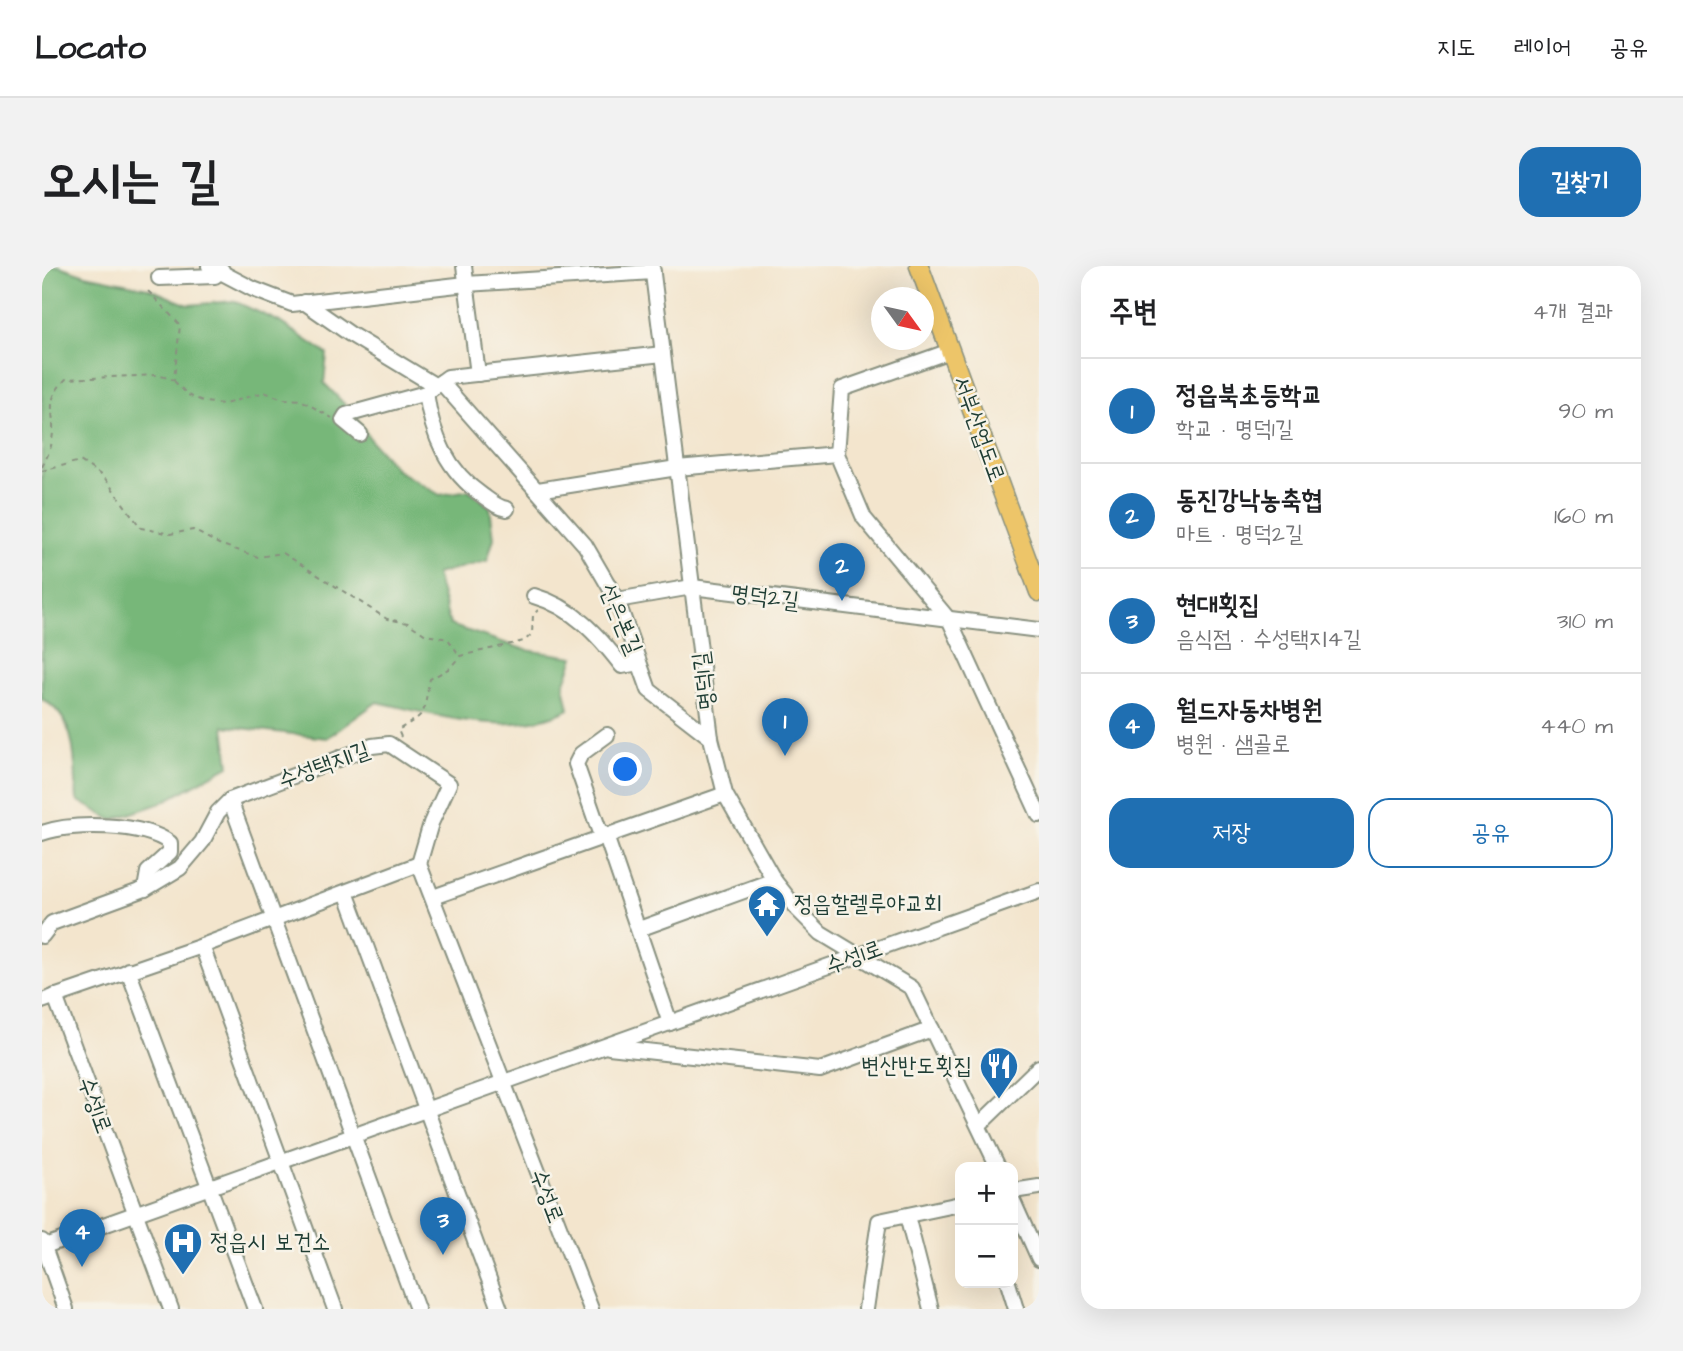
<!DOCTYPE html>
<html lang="ko">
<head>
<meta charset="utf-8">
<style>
	:root { --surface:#fff; --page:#f2f2f2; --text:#202124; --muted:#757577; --line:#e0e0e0; --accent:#1f6fb2 }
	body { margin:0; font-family:"Architects Daughter","Poor Story",sans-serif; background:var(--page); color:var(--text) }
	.controls { position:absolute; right:21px; bottom:21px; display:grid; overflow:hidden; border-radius:14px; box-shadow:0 7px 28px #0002 }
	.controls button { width:63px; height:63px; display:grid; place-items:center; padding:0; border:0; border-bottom:2px solid var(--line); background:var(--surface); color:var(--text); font:35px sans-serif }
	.compass { position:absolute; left:829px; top:21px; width:63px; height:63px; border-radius:50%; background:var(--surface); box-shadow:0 7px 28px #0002; rotate:123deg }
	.you { position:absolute; left:584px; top:504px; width:24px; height:24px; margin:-18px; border:5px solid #fff; border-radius:50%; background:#1a73e8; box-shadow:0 0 0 10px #1a73e833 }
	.badge { display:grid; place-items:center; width:46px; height:46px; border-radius:50%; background:var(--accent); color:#fff; font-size:23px; font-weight:700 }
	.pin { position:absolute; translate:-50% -58px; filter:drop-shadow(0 2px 4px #0008) }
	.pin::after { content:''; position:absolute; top:37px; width:24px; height:21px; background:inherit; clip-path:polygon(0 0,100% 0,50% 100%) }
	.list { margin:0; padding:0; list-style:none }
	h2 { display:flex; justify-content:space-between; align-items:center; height:91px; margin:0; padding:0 28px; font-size:30px }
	h2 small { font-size:23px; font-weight:400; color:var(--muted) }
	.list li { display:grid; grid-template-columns:46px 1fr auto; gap:21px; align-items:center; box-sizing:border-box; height:105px; padding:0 28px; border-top:2px solid var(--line) }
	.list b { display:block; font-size:26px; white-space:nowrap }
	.list p { margin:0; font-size:23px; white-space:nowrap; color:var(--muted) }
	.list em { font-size:23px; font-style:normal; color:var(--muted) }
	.actions { display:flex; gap:14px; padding:21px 28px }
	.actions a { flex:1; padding:16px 0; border:2px solid var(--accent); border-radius:21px; text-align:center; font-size:24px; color:var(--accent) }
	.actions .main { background:var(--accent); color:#fff }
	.map { position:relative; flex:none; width:997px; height:1043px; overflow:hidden; border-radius:21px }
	header { display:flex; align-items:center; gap:42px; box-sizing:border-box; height:98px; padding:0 35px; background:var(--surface); border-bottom:2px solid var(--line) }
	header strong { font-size:33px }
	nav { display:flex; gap:38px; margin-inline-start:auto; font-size:24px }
	.intro { display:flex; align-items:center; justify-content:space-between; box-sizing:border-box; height:168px; padding:0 42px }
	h1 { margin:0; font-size:49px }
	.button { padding:18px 32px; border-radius:21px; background:var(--accent); color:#fff; font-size:24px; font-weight:700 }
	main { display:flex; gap:42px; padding:0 42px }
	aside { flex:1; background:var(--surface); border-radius:21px; box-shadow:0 7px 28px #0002 }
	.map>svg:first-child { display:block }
	.forest { fill:#77b779; stroke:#4b7a56; stroke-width:2 }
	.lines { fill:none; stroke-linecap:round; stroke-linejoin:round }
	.minor-casing { stroke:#899180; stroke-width:18 }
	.major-casing { stroke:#899180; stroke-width:21 }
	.path { stroke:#899180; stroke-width:2; stroke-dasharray:5 5; stroke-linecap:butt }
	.minor { stroke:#fff; stroke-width:14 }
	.major { stroke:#edc569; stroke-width:18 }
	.labels { text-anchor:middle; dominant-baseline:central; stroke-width:5; stroke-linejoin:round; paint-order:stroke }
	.street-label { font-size:23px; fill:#1f3d34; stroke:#f7f3e8 }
	.poi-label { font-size:23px; fill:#1f3d34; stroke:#f7f3e8; text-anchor:start }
</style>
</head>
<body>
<header>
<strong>Locato</strong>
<nav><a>지도</a><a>레이어</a><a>공유</a></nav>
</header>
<div class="intro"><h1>오시는 길</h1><a class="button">길찾기</a></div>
<main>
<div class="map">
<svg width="997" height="1043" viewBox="0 0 997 1043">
	<rect width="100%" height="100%" fill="#f7f3e8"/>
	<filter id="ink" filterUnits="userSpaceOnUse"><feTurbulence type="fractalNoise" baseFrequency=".0143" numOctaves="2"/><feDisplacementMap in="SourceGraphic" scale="14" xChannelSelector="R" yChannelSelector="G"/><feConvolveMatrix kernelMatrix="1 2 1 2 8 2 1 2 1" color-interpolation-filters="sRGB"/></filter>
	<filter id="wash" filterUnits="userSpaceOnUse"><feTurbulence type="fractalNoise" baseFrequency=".00686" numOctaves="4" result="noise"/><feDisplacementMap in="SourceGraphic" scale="28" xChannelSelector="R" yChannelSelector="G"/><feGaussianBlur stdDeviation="1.57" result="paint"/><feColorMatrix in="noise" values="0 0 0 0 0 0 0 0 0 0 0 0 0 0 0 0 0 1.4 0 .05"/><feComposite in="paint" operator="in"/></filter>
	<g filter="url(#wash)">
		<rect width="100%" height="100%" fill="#f3e5cd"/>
		<!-- forest -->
		<path class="forest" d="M0 0H17L44 9 106 22 146 39 192 35 236 55 285 88 282 117 313 149 330 176 355 204 398 229 427 224 448 241 452 272 445 295 394 308 408 359 484 384 532 391 522 419 527 443C469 473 395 449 335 436L285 472 182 460 187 500 119 537 70 554 35 534C32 498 37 453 0 433Z"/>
	</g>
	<g filter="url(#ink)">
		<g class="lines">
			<!-- minor casing -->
			<g class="minor-casing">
				<g id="minor">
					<polyline points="167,0 211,23 250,38 424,18 611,6"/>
					<polyline points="422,0 436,108"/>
					<polyline points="610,0 669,472 683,528 732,614 754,642 779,667 870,722 956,901"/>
					<polyline points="117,12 173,10 180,4"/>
					<polyline points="262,36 308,68 394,120"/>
					<polyline points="908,85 800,123 795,188 822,252 908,355 997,549"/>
					<polyline points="399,116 543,279 575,334 607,424 669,472"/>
					<path d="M384 127C390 169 405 205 441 230 448 235 456 242 465 243"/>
					<polyline points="318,168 301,154 304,149 384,127 406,111 621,88"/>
					<polyline points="496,224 635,202 795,188"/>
					<path d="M492 330C531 341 556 369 580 400L597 397"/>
					<polyline points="575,334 650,321 997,364"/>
					<polyline points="565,469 539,488 534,498 557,564 564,570 628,757"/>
					<polyline points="188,534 375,1043"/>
					<path d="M0 567C31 556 102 557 128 577V586L106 606 103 623"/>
					<polyline points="304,626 458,1043"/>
					<polyline points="391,631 683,528"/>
					<polyline points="597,663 732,614"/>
					<polyline points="0,670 10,657 103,623 138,602 160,576 176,546 188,534 330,480 347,478 407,518 389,557 377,598 549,1043"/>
					<polyline points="160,680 293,1043"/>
					<polyline points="86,704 213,1043"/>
					<polyline points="13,730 129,1043"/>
					<polyline points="0,735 160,680 377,598"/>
					<polyline points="567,781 778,804 890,763"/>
					<polyline points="937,859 997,801"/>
					<polyline points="971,925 997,921"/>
					<polyline points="971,935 997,993"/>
					<polyline points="865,950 889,1043"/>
					<polyline points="0,975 24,1043"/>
					<polyline points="0,981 997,625"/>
					<polyline points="966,1017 974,1043"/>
					<polyline points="824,1043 837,955 918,938"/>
				</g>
			</g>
			<!-- major casing -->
			<g class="major-casing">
				<polyline id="major" points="877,0 997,326"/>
			</g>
			<!-- path -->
			<g class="path">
				<polyline points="132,115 146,129 163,136 183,138 222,126 241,133 259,134 290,152"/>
				<path d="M0 201C4 193 9 184 10 174 15 146 0 137 24 113L116 109 132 114 138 59 106 25 108 21"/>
				<polyline points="0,205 38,195 62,211 99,262 128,268 151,264 177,278 216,291 241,287 345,353 366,357 384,369 406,373 418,390"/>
				<path d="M359 471 356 464C390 444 379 449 388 413L408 402 418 390 482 375 490 368 491 349 496 344"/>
			</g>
			<!-- minor -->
			<use href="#minor" class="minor"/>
			<!-- major -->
			<use href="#major" class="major"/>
		</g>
	</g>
	<!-- icons -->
	<defs>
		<g id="temple-pin" transform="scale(2.0125)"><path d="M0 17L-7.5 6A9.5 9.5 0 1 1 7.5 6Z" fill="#1f6fb2" stroke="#f7f3e8"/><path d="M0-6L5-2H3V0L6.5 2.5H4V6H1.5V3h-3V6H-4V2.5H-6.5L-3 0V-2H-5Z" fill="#fff"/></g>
		<g id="restaurant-pin" transform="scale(2.0125)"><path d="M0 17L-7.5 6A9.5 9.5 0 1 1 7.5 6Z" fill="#1f6fb2" stroke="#f7f3e8"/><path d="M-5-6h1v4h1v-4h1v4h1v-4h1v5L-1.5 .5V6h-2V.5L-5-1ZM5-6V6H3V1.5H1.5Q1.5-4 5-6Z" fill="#fff"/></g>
		<g id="hospital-pin" transform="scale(2.0125)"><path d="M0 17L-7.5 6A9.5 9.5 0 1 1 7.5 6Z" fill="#1f6fb2" stroke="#f7f3e8"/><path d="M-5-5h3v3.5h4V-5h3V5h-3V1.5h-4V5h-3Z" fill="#fff"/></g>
	</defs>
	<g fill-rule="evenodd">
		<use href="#temple-pin" x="725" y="638"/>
		<use href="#restaurant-pin" x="957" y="800"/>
		<use href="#hospital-pin" x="141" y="976"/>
	</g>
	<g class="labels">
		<!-- street labels -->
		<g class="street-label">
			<text transform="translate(937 163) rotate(70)">서부산업도로</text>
			<text transform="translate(723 331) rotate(7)">명덕2길</text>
			<text transform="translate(579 353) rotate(67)">선은본길</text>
			<text transform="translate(662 415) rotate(-97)">명덕1길</text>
			<text transform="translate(282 499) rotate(-20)">수성택지1길</text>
			<text transform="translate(812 691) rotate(-20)">수성1로</text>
			<text transform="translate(53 839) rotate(70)">수성1로</text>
			<text transform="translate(505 930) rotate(69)">수성로</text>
		</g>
		<!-- poi labels -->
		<g class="poi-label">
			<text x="752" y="638">정읍할렐루야교회</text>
			<text x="930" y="800" text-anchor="end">변산반도횟집</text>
			<text x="168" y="976">정읍시 보건소</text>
		</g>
	</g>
</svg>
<div class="controls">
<button>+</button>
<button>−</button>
</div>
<svg class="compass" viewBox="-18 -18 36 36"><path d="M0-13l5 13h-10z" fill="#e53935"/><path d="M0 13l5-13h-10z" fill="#757577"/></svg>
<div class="you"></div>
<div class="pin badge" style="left:743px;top:490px">1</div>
<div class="pin badge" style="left:800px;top:335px">2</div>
<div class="pin badge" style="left:401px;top:989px">3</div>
<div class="pin badge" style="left:40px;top:1001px">4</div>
</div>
<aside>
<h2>주변<small>4개 결과</small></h2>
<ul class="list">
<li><span class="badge">1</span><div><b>정읍북초등학교</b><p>학교 · 명덕1길</p></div><em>90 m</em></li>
<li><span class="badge">2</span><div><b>동진강낙농축협</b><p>마트 · 명덕2길</p></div><em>160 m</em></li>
<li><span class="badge">3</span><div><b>현대횟집</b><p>음식점 · 수성택지4길</p></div><em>310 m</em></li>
<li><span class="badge">4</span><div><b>월드자동차병원</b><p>병원 · 샘골로</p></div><em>440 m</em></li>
</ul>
<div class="actions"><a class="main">저장</a><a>공유</a></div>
</aside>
</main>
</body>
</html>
